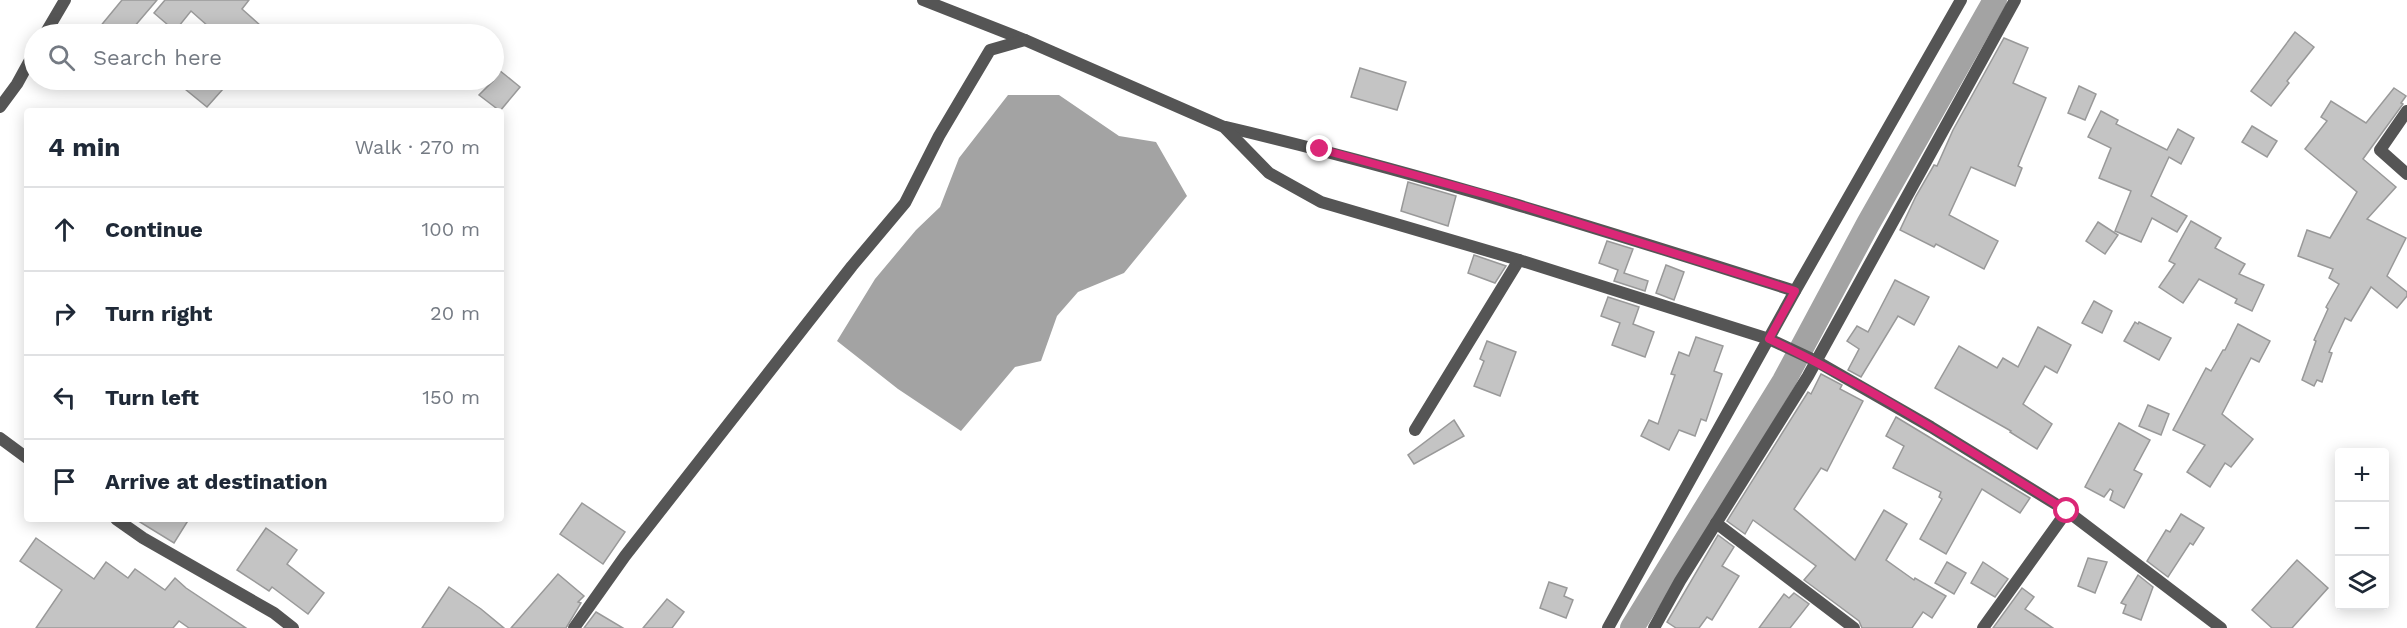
<!DOCTYPE html>
<html lang="en">
<head>
<meta charset="utf-8">
<style>
	:root { --surface:#fff; --page:#f2f2f3; --text:#1f2937; --muted:#747a83; --line:#e0e1e3 }
	body { margin:0; font-family:"Work Sans",sans-serif; background:var(--page); color:var(--text) }
	.controls { position:absolute; right:18px; bottom:18px; display:grid; overflow:hidden; border-radius:6px; box-shadow:0 3px 15px #0003 }
	.controls button { width:54px; height:54px; display:grid; place-items:center; padding:0; border:0; border-bottom:2px solid var(--line); background:var(--surface); color:var(--text); font:30px sans-serif }
	.stop { position:absolute; width:18px; height:18px; margin:-14px; border:4px solid #db2777; border-radius:50%; background:#fff }
	.stop.end { background:#db2777; border-color:#fff; box-shadow:0 2px 6px #0008 }
	.list { margin:0; padding:0; list-style:none }
	h2 { display:flex; justify-content:space-between; align-items:center; height:78px; margin:0; padding:0 24px; font-size:26px }
	h2 small { font-size:20px; font-weight:400; color:var(--muted) }
	.list li { display:grid; grid-template-columns:39px 1fr auto; gap:18px; align-items:center; box-sizing:border-box; height:84px; padding:0 24px; border-top:2px solid var(--line) }
	.list b { display:block; font-size:22px; white-space:nowrap }
	.list em { font-size:20px; font-style:normal; color:var(--muted) }
	.icon { flex:none; width:33px; height:33px; fill:none; stroke:currentColor; stroke-width:2; stroke-linecap:round; stroke-linejoin:round }
	.map { position:relative; flex:none; width:2407px; height:628px; overflow:hidden }
	.search { position:absolute; background:var(--surface); box-shadow:0 3px 15px #0003; left:24px; top:24px; width:480px; height:66px; display:flex; align-items:center; gap:15px; box-sizing:border-box; padding:0 21px; border-radius:33px; color:var(--muted); font-size:22px }
	.panel { position:absolute; background:var(--surface); box-shadow:0 3px 15px #0003; left:24px; top:108px; width:480px; height:414px; border-radius:6px }
	.map>svg:first-child { display:block }
	.water { fill:#a3a3a3 }
	.lines { fill:none; stroke-linecap:round; stroke-linejoin:round }
	.canal { stroke:#a3a3a3; stroke-width:24 }
	.building { fill:#c4c4c4; stroke:#999; stroke-width:1.5 }
	.street { stroke:#555; stroke-width:12 }
	.route { stroke:#db2777; stroke-width:8 }
</style>
</head>
<body>
<div class="map">
<svg width="2407" height="628" viewBox="0 0 2407 628">
	<rect width="100%" height="100%" fill="#fff"/>
	<!-- water -->
	<polygon class="water" points="1008,95 1059,95 1119,136 1156,142 1187,196 1124,273 1078,292 1057,316 1041,361 1015,367 961,431 898,389 837,341 875,279 916,230 940,207 959,158"/>
	<g class="lines">
		<!-- canal -->
		<polyline class="canal" points="1632,628 1784,381 1868,224 1995,0"/>
	</g>
	<!-- building -->
	<g class="building">
		<polygon points="122,0 157,0 128,34 94,34"/>
		<polygon points="165,0 249,0 242,9 270,34 217,34 191,11 175,31 154,13"/>
		<polygon points="2295,32 2314,47 2287,81 2289,83 2271,106 2251,91"/>
		<polygon points="2004,38 2028,48 2013,83 2046,98 2018,166 2022,168 2015,186 1971,167 1949,215 1998,241 1984,269 1936,244 1934,247 1900,230 1916,196 1934,165 1937,166 1953,130"/>
		<polygon points="1360,68 1406,82 1397,110 1351,97"/>
		<polygon points="499,70 520,87 500,111 479,95 494,80"/>
		<polygon points="174,80 231,80 207,107"/>
		<polygon points="2079,86 2096,94 2085,120 2068,113"/>
		<polygon points="2394,88 2406,96 2401,103 2403,104 2363,159 2396,187 2367,219 2406,238 2387,276 2407,292 2407,296 2397,308 2371,287 2351,321 2345,318 2329,352 2332,353 2322,382 2317,380 2314,386 2302,380 2316,341 2314,340 2328,309 2326,307 2339,284 2329,278 2333,269 2298,256 2307,230 2330,238 2357,192 2305,149 2327,121 2321,117 2331,101 2366,123"/>
		<polygon points="2101,111 2118,120 2116,124 2167,150 2178,129 2194,138 2181,164 2169,157 2151,196 2187,216 2177,232 2152,218 2141,242 2115,231 2131,191 2099,178 2111,148 2088,137"/>
		<polygon points="2252,126 2277,141 2267,157 2242,142"/>
		<polygon points="1408,182 1456,196 1448,226 1401,211"/>
		<polygon points="2191,221 2221,238 2215,248 2245,264 2239,274 2264,285 2252,311 2235,303 2237,299 2199,279 2183,303 2159,287 2175,264 2169,261"/>
		<polygon points="2098,222 2118,235 2105,254 2086,241"/>
		<polygon points="1607,241 1633,249 1624,273 1648,281 1645,291 1614,281 1618,270 1599,263"/>
		<polygon points="1474,255 1506,266 1495,283 1468,273"/>
		<polygon points="1666,265 1684,272 1674,300 1656,293"/>
		<polygon points="1895,280 1929,297 1914,325 1898,316 1861,377 1848,370 1859,349 1847,341 1857,326 1868,332"/>
		<polygon points="1608,297 1639,307 1633,324 1654,332 1645,357 1612,345 1620,323 1601,316"/>
		<polygon points="2094,301 2112,311 2102,333 2082,323"/>
		<polygon points="2135,322 2138,324 2139,322 2171,338 2159,360 2124,341"/>
		<polygon points="2238,324 2270,341 2259,362 2251,358 2222,414 2253,439 2231,467 2225,463 2210,487 2187,472 2205,445 2173,430 2206,368 2211,371 2223,350 2225,350"/>
		<polygon points="2038,327 2071,345 2057,373 2045,366 2023,404 2052,424 2037,449 2010,432 2011,431 1935,388 1959,346 1997,368 2003,358 2018,367"/>
		<polygon points="1696,337 1723,346 1714,371 1722,374 1706,421 1701,419 1695,436 1679,430 1669,450 1641,436 1649,420 1658,424 1675,375 1671,374 1679,352 1689,356"/>
		<polygon points="1487,341 1516,352 1500,396 1474,386 1484,361 1480,359"/>
		<polygon points="1821,374 1842,385 1840,389 1863,401 1827,471 1821,468 1794,509 1855,560 1884,510 1907,524 1886,560 1914,580 1915,578 1946,596 1932,618 1923,612 1912,628 1862,628 1859,621 1804,580 1816,566 1753,520 1745,534 1727,521 1808,392 1811,394"/>
		<polygon points="2148,405 2169,414 2161,435 2139,426"/>
		<polygon points="1896,417 2030,498 2020,513 1982,489 1946,554 1920,539 1942,499 1939,497 1941,492 1893,468 1904,446 1886,436"/>
		<polygon points="1454,420 1464,436 1414,464 1408,455"/>
		<polygon points="2119,423 2150,440 2134,470 2142,474 2124,508 2110,500 2113,491 2110,489 2104,497 2085,487"/>
		<polygon points="582,503 625,532 603,564 560,534"/>
		<polygon points="2181,514 2204,528 2193,545 2190,543 2168,577 2147,561 2166,530 2170,532"/>
		<polygon points="135,519 189,519 174,543"/>
		<polygon points="266,528 297,550 287,564 324,593 308,614 272,587 269,591 237,570"/>
		<polygon points="1718,535 1734,547 1722,566 1739,576 1712,620 1707,617 1699,628 1676,628 1667,622"/>
		<polygon points="36,538 94,579 106,562 128,578 135,569 165,590 175,578 186,588 246,628 189,628 179,621 173,628 36,628 62,590 20,561"/>
		<polygon points="2088,558 2107,562 2095,593 2078,586"/>
		<polygon points="2297,560 2328,588 2292,628 2272,628 2252,610"/>
		<polygon points="1947,562 1966,573 1954,594 1935,583"/>
		<polygon points="1983,562 2008,579 1995,597 1971,583"/>
		<polygon points="558,574 584,596 578,602 581,603 566,628 511,628"/>
		<polygon points="2138,575 2153,587 2141,620 2123,613 2126,605 2121,603"/>
		<polygon points="1549,582 1567,588 1564,596 1573,600 1566,618 1540,608"/>
		<polygon points="449,587 481,609 504,628 422,628"/>
		<polygon points="2022,588 2034,597 2025,609 2053,628 1993,628"/>
		<polygon points="1794,593 1809,604 1790,628 1759,628 1784,594 1789,598"/>
		<polygon points="667,599 684,612 672,628 643,628"/>
		<polygon points="596,612 623,628 584,628"/>
	</g>
	<g class="lines">
		<!-- street -->
		<g class="street">
			<polyline points="923,0 1025,40"/>
			<polyline points="45,34 65,0"/>
			<polyline points="0,107 17,84 34,53"/>
			<polyline points="2407,111 2380,150 2407,174"/>
			<path d="M1226 127C1418 172 1607 231 1795 291"/>
			<polyline points="1415,430 1519,260"/>
			<polyline points="0,438 27,458"/>
			<polyline points="116,519 143,538 274,613 293,628"/>
			<polyline points="1716,523 1854,628"/>
			<polyline points="574,628 625,556 852,266 905,203 939,136 990,50 1025,40 1224,127 1269,173 1321,202 1519,260 1769,339 1816,361 1931,427 2067,511 2221,628"/>
			<polyline points="1608,628 1795,291 1961,0"/>
			<polyline points="1654,628 1680,581 1808,376 2015,0"/>
			<polyline points="1983,628 2067,511"/>
		</g>
	</g>
	<g class="lines">
		<!-- route -->
		<path class="route" d="M1320 149 1491 196 1795 291 1769 339C1873 388 1970 451 2067 511"/>
	</g>
</svg>
<div class="controls">
<button>+</button>
<button>−</button>
<button><svg class="icon" aria-label="layers" viewBox="0 0 24 24"><path d="M12 4l9 5-9 5-9-5zM3 14l9 5 9-5"/></svg></button>
</div>
<div class="stop" style="left:2067px;top:511px"></div>
<div class="stop end" style="left:1320px;top:149px"></div>
<div class="search"><svg class="icon" aria-label="search" viewBox="0 0 24 24"><circle cx="10" cy="10" r="6"/><path d="M15 15l6 6"/></svg>Search here</div>
<section class="panel">
<h2>4 min<small>Walk · 270 m</small></h2>
<ul class="list">
<li><svg class="icon" aria-label="ahead" viewBox="0 0 24 24"><path d="M12 20V5M6 11l6-6 6 6"/></svg><div><b>Continue</b></div><em>100 m</em></li>
<li><svg class="icon" aria-label="right" viewBox="0 0 24 24"><path d="M7 20v-9h11M14 6l5 5-5 5"/></svg><div><b>Turn right</b></div><em>20 m</em></li>
<li><svg class="icon" aria-label="left" viewBox="0 0 24 24"><path d="M17 20v-9H6M10 6l-5 5 5 5"/></svg><div><b>Turn left</b></div><em>150 m</em></li>
<li><svg class="icon" aria-label="arrive" viewBox="0 0 24 24"><path d="M6 21V4h12l-3 4 3 4H6"/></svg><div><b>Arrive at destination</b></div></li>
</ul>
</section>
</div>
</body>
</html>
